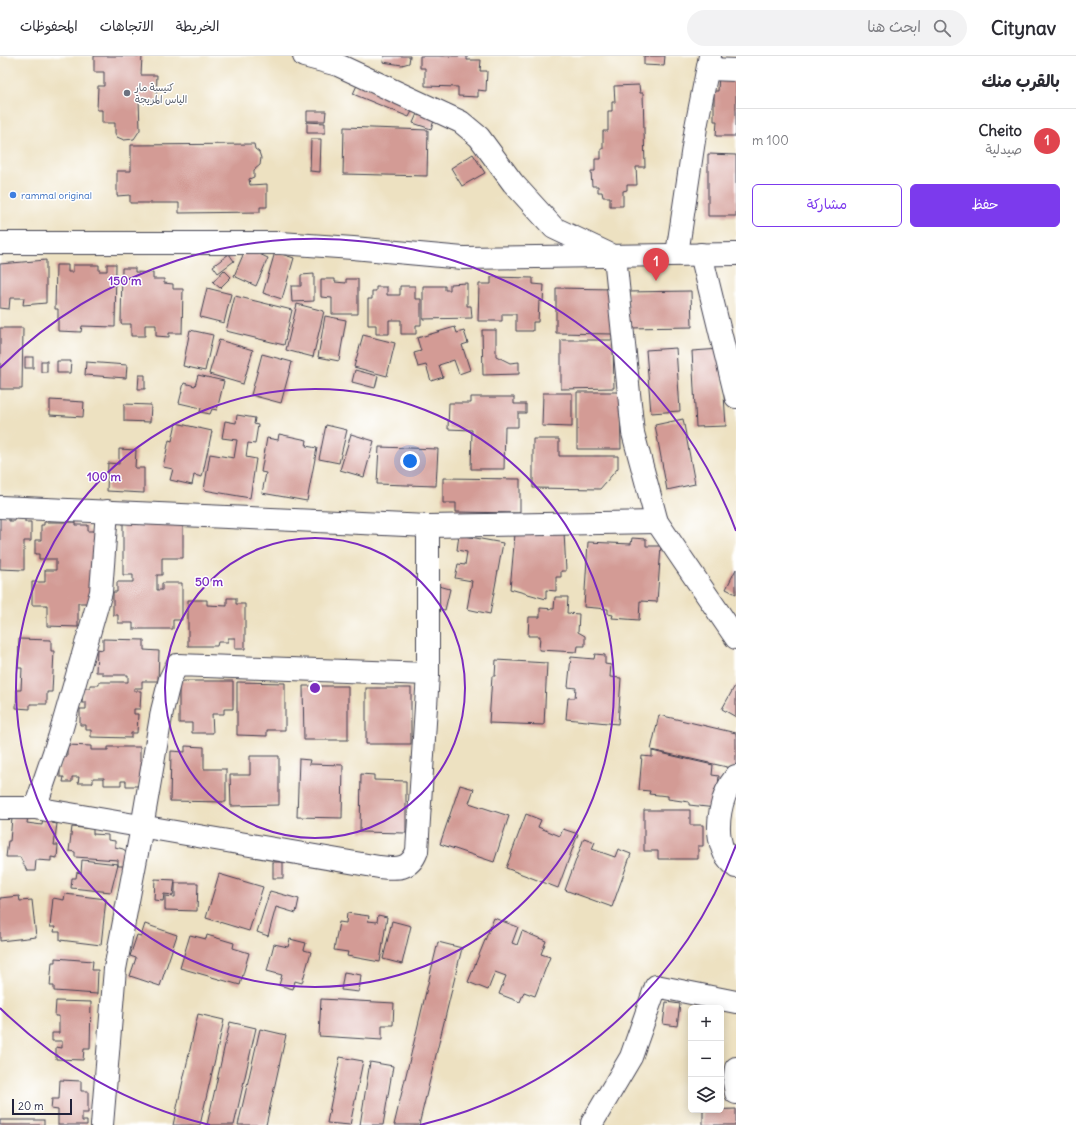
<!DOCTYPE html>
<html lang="ar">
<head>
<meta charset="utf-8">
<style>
	:root { --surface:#fff; --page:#f2f2f3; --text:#2b2b33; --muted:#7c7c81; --line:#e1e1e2; --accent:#7c3aed }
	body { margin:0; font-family:Delius,"Playpen Sans Arabic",sans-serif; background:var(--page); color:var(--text); direction:rtl }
	.controls { position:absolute; right:12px; bottom:12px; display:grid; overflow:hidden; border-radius:6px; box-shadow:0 2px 10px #0003 }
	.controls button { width:36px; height:36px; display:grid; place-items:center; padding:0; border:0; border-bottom:1px solid var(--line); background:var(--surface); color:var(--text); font:20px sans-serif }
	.scale { position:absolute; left:12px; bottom:10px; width:60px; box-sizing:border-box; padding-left:4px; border:2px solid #22223b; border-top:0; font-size:11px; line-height:14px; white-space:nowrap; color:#22223b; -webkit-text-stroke:3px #fff; paint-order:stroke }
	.you { position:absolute; left:410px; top:405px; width:14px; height:14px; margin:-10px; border:3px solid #fff; border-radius:50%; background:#1a73e8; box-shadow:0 0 0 6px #1a73e833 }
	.badge { display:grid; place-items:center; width:26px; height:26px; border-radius:50%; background:var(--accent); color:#fff; font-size:13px; font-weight:700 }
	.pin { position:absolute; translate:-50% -33px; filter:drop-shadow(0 1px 2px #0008) }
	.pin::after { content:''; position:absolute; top:21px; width:14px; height:12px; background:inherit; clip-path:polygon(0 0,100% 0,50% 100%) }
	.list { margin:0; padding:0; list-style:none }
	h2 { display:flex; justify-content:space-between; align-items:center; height:52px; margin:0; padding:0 16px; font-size:17px }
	h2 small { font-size:13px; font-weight:400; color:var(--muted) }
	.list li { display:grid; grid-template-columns:26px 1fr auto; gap:12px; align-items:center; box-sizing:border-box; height:64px; padding:0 16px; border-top:1px solid var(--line) }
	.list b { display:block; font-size:15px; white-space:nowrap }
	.list p { margin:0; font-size:13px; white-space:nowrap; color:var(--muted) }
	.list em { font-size:13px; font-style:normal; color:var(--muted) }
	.actions { display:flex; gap:8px; padding:12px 16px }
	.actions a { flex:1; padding:9px 0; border:1px solid var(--accent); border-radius:6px; text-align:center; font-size:14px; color:var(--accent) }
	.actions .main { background:var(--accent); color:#fff }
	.icon { flex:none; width:22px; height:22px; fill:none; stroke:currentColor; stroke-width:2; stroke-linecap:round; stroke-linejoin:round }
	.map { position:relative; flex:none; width:736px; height:1069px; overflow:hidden; direction:ltr }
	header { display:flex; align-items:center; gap:24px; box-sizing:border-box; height:56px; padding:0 20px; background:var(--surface); border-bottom:1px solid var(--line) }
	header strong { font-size:19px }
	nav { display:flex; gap:22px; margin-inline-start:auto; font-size:14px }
	.search { width:280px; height:36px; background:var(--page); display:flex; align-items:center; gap:10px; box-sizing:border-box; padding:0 14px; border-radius:22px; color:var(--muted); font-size:15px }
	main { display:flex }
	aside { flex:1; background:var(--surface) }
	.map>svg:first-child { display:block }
	.building { fill:#d39b95 }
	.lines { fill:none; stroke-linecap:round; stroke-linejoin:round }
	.minor-casing { stroke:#403f4f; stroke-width:24 }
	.minor { stroke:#fff; stroke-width:22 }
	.ring { fill:none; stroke:#7b2cbf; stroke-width:2 }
	.worship-dot { fill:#6b7280; stroke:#fff; stroke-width:1.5 }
	.shop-dot { fill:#3f7fe0; stroke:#fff; stroke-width:1.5 }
	.labels { text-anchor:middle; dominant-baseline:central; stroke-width:3; stroke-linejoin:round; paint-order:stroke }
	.worship-label { font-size:10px; fill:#5b616d; stroke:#fff; text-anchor:start }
	.shop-label { font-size:10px; fill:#366cbe; stroke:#fff; text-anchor:start }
	.centre { fill:#7b2cbf; stroke:#fff; stroke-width:2 }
	.ring-label { font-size:12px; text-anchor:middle; font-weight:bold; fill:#7b2cbf; stroke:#fff; stroke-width:3; stroke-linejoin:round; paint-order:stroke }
</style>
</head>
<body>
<header>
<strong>Citynav</strong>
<div class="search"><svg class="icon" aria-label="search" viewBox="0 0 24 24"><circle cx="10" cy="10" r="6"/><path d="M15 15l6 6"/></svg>ابحث هنا</div>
<nav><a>الخريطة</a><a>الاتجاهات</a><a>المحفوظات</a></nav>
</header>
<main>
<aside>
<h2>بالقرب منك<small></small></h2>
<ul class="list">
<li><span class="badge" style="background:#e0444e">1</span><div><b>Cheito</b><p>صيدلية</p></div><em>100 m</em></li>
</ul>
<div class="actions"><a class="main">حفظ</a><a>مشاركة</a></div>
</aside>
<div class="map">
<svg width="736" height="1069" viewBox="0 0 736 1069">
	<rect width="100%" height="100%" fill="#fff"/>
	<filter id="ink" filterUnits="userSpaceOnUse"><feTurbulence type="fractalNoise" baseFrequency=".025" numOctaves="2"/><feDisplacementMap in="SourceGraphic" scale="8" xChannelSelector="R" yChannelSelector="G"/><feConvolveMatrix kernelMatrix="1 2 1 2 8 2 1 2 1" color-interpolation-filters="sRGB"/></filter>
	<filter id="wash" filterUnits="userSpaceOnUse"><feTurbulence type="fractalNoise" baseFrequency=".012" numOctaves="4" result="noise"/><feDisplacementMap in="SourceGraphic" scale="16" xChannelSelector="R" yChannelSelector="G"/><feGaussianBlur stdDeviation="0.9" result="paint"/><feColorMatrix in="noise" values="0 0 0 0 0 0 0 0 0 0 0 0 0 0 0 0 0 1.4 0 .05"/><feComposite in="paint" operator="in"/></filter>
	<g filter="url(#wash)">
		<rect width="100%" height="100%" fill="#ede1c1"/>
		<g id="blocks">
			<!-- building -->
			<g class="building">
				<polygon points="94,0 142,0 141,19 157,19 156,44 139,43 140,74 134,83 124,84 117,81 115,77 115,67 102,67 102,54 97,54 98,30 104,30 104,16 94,16"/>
				<polygon points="384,0 410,0 409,7 402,9 383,6"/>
				<polygon points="420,0 467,0 467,4 481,4 480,15 487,15 486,35 478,34 478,41 458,40 458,31 425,30 425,12 420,12"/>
				<polygon points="644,0 665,0 664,10 644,9"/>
				<polygon points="719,18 736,18 736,80 716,80 717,65 714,65 714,35 718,35"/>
				<polygon points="358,27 414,51 409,61 353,38"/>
				<polygon points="639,29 640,37 643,37 645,111 636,111 637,129 627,129 627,134 623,135 623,150 610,150 610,141 603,141 602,136 598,136 598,130 592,130 591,115 595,115 595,103 601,103 601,93 603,93 603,75 608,75 608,55 612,55 612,46 615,46 614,30"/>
				<polygon points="419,53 436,59 431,73 413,67"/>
				<polygon points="307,55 326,55 325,65 307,65"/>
				<polygon points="307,66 325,67 325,77 307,77"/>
				<polygon points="344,71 428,74 427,120 343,118"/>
				<polygon points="311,83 321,83 320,116 310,115"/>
				<polygon points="254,88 255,93 259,96 261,102 260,109 254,114 254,121 249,123 250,129 267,128 267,151 260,151 260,156 179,157 179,147 130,147 130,139 117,140 117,115 131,115 131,89"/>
				<polygon points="473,98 485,117 462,130 451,112"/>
				<polygon points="708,98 736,99 736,160 708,160"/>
				<polygon points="246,192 268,202 256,230 234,220"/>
				<polygon points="275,196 294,202 282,243 263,237"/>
				<polygon points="229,198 234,205 218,217 213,210"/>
				<polygon points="46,204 46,247 23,249 24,242 10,242 9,253 0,252 0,208"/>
				<polygon points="107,208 116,208 115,271 82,270 81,276 58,275 58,253 55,253 56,209 68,209 68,216 73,216 73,209 99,209 99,215 107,215"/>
				<polygon points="122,212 135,212 135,216 153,217 153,223 164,223 164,227 173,228 173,233 183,233 182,277 169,277 169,281 156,280 156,269 145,269 145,280 131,280 131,268 121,268"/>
				<polygon points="224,214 231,221 220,232 213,226"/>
				<polygon points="314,218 314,245 292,246 291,230 301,230 301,219"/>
				<polygon points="491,221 533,222 533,228 544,229 543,246 539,245 538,266 533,266 533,275 516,275 516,258 502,258 502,265 478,265 479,228 491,228"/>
				<polygon points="321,223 335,223 335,226 346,227 346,223 358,223 358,258 332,258 332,242 321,241"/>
				<polygon points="467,227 467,250 471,250 472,262 423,263 423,230 445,230 445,234 450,234 450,228"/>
				<polygon points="400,230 415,230 415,243 421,243 421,269 416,269 416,278 401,278 401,264 389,264 389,278 376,278 376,269 368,269 368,243 372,243 372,235 376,235 376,231 387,231 387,239 400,239"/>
				<polygon points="207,232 231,238 224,267 200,261"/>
				<polygon points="556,232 612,233 612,278 556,277"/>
				<polygon points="691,235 692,271 628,272 627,236"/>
				<polygon points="235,240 292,254 284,289 226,275"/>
				<polygon points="297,248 324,255 313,301 286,294"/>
				<polygon points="325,260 346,264 339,305 318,301"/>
				<polygon points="455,271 457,277 464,275 468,287 462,289 470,314 459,318 454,304 439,309 443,321 431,325 426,309 418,311 414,297 421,295 417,282"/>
				<polygon points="0,272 23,272 22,333 0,333"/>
				<polygon points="190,274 213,279 205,315 183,310"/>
				<polygon points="482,274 496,274 496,300 510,307 519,306 519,318 483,319"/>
				<polygon points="363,279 395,287 387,320 354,311"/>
				<polygon points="219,284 253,294 243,328 209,318"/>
				<polygon points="561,284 613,284 614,332 561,333"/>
				<polygon points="676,292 680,355 651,357 646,294"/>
				<polygon points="721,293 726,370 696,371 692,295"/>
				<polygon points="262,298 292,306 281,347 251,339"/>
				<rect x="25" y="301" width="8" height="11"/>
				<rect x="41" y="305" width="6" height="11"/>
				<polygon points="57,305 71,305 70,317 57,317"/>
				<polygon points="86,306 127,309 126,322 85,319"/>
				<polygon points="355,314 378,320 375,332 352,326"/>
				<polygon points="139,319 145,319 145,333 138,333"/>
				<polygon points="198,319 224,325 217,354 212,353 210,358 200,356 201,352 179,347 184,327 195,330"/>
				<polygon points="577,336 620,336 621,393 577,393"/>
				<polygon points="543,337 572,337 572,371 542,370"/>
				<polygon points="471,341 514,341 514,348 526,348 526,357 518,357 518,371 505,371 504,413 471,413 472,374 448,373 449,347 471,347"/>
				<polygon points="50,344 84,346 83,361 50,359"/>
				<polygon points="124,348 151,349 150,366 124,365"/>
				<polygon points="237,359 255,362 254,368 258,369 255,388 248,387 246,401 256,403 250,442 204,434 210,398 234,402 237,384 222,382 225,365 236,367"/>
				<polygon points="683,363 695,428 667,434 655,369"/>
				<polygon points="176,367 212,375 202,421 194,419 192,429 170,424 173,413 163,411 169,384 172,385"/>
				<polygon points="326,369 347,374 339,407 319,403"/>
				<polygon points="279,378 307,384 306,390 317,392 307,445 262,437 266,417 261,416 267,382 278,384"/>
				<polygon points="351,378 374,385 364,421 340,414"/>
				<polygon points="533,383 559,383 559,400 618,400 618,412 600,433 533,432"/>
				<polygon points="379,391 438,393 436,430 377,428"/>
				<polygon points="119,393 136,394 135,412 144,412 144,437 107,435 108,407 119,408"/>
				<polygon points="443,422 520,423 520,457 456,456 456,447 443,447"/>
				<polygon points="0,460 9,460 9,465 14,465 15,460 25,461 25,466 31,466 31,485 24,485 24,514 0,513"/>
				<polygon points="123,464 183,464 183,502 162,502 162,519 157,519 157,534 162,534 162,527 182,527 182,564 173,564 173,573 133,573 133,567 118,567 118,559 113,559 113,536 117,536 117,526 133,526 133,519 123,519"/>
				<polygon points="44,466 76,466 76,469 88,469 88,475 95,475 95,547 78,547 78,571 47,570 47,549 32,549 32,526 45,526 45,514 56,514 56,503 39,503 39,498 35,498 35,484 41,484 41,469 44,469"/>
				<polygon points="564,476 566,515 561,515 561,521 556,521 556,535 546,534 546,543 510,533 515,478"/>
				<polygon points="459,479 503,487 490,558 467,553 472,525 455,522 458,508 465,509 467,496 457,494"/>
				<polygon points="632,482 646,483 646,490 661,490 657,546 640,545 639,564 612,562 613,559 608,558 608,553 584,551 588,486 631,488"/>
				<polygon points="736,513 736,538 726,533"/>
				<polygon points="439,530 450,533 445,554 434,552"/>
				<polygon points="555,541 568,541 567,557 579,558 578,576 585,580 585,590 578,590 577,596 539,594 540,580 528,580 529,561 540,561 540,552 554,553"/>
				<polygon points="227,542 236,542 236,548 245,548 245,593 235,593 235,582 228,582 228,586 218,586 217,590 188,590 188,544 207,544 207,549 227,550"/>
				<polygon points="19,583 51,584 51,595 54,595 52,636 47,636 47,648 30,648 30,653 16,652 17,634 21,634 22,612 18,612"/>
				<polygon points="103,583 144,584 144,594 159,595 158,625 142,625 142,632 134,632 134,635 141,635 140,653 134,653 134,658 138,658 137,677 131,677 131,682 91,681 91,674 86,674 86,669 80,669 80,653 86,653 86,647 82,647 83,632 90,632 90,629 99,629 99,626 128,626 128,619 103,619 103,616 96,616 97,593 103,594"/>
				<polygon points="595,598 605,599 605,608 611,609 610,621 621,622 618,668 566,663 568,642 575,642 576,632 568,631 571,601 594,603"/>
				<polygon points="496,604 547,607 544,669 489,667 492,620 495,620"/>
				<polygon points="179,625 233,625 233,653 224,653 224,658 212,658 213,677 192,677 192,667 179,667"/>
				<polygon points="237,626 285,627 285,674 267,674 267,680 237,679"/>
				<polygon points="736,628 736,661 722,653"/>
				<polygon points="303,630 348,630 348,684 304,684"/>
				<rect x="366" y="632" width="45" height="56"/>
				<polygon points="659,659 736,677 736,713 651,694"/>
				<polygon points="67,689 91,690 91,694 108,694 108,691 140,691 140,706 145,706 144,723 139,723 139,730 126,730 126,725 121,725 121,729 104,729 104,722 93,722 93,727 78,727 79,721 72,721 72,726 63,726 64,721 60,721 60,701 67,701"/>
				<polygon points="185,690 204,691 204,713 226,713 226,746 170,745 171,695 185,696"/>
				<polygon points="652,695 713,709 712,719 719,720 716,752 689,749 689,746 668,743 668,740 649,738 650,735 639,734 642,700 652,701"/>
				<polygon points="250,700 279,700 279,749 231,750 230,719 250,719"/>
				<polygon points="299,703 310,704 309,708 343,709 342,762 297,761"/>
				<polygon points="361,718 374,719 374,724 406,725 406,777 360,776"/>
				<polygon points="460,729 474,733 469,747 509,760 494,806 440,788"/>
				<polygon points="644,754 690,754 690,769 703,769 703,790 698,790 698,803 658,803 658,795 644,795"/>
				<polygon points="526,758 541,764 538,771 560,780 563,773 578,778 558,832 506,812"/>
				<polygon points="28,759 27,767 42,769 43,761 52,762 52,767 57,768 54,789 58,789 57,802 51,801 51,805 36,804 35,815 27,815 20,801 6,801 8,785 10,785 12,762"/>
				<polygon points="72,771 93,773 93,778 108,779 108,784 115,785 115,791 123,793 132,799 128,810 118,810 118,808 111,836 71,832 72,822 76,822 77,816 81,817 82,804 118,808 118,804 75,801 75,796 69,795"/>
				<polygon points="584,782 595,786 592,793 615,801 618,793 631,798 612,851 565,834"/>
				<rect x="273" y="806" width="10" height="16"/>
				<polygon points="219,818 263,831 249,875 206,862"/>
				<polygon points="155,823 175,824 173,839 164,838 163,845 154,844"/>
				<polygon points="175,827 198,827 197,855 165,854 165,840 175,841"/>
				<polygon points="270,835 299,843 296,857 276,851 268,880 257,876"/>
				<polygon points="65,838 106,843 101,889 60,884 60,876 54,876 55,871 50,871 53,842 64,844"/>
				<polygon points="19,840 20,845 32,844 36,881 0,885 0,842"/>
				<polygon points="347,857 369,860 368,865 377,866 378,859 387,861 380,906 347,900 348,896 334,894 339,866 346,867"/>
				<polygon points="494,862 518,871 512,887 517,889 522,875 546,885 541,898 550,901 535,940 524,936 520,946 499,938 506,920 495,916 488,934 468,926"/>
				<polygon points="392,865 411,870 402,908 383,903"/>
				<polygon points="145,868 177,879 160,930 130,920 136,902 130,900 137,879 141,880"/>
				<polygon points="190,879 206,883 207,879 234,887 233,892 249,897 240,929 180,912"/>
				<polygon points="290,883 306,887 304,894 311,896 302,927 295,925 293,933 279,929 282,919 267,915 274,888 288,891"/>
				<polygon points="438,886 462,892 419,1069 394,1069"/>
				<polygon points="55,902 93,905 92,914 98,914 97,938 54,935 54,930 50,930 52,906 55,906"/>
				<polygon points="344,916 361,919 359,936 341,934"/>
				<polygon points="321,943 394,947 393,969 382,969 382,984 319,980"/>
				<polygon points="56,945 91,946 90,993 84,993 83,1004 56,1003 56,991 62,992 62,985 52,985 52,977 59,977 59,960 55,960"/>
				<polygon points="666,946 680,948 677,970 663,968"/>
				<polygon points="198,958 224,964 200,1069 173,1069"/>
				<polygon points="230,966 256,972 234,1069 207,1069"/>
				<polygon points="260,973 286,979 266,1069 238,1069"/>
				<polygon points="340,1001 363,1005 350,1069 327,1067"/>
				<polygon points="370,1006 393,1010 383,1069 360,1069"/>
				<polygon points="60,1024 81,1025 81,1035 88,1035 88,1057 82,1057 82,1065 87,1065 87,1069 58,1069 58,1054 51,1053 52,1043 59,1043"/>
				<polygon points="736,1053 736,1069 703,1069 703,1054"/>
				<rect x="0" y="1064" width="44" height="5"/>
			</g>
		</g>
	</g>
	<g filter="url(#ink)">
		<use href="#blocks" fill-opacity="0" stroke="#403f4f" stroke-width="1"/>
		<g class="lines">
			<!-- minor casing -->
			<g class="minor-casing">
				<g id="minor">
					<polyline points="304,0 338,9 461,66 479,81 513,127 554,172 607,197"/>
					<polyline points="708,13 736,14"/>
					<polyline points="0,187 280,187 353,192 463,202 736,198"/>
					<polyline points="677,198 696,71 710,0"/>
					<polyline points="701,198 736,341"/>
					<polyline points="615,200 633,377 657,466 736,582"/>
					<polyline points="0,451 428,470 657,466"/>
					<path d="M736 720C721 738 714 771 723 794 725 801 731 806 736 811"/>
					<path d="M0 752H35L379 811C397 813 410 814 417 795L428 618V470"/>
					<polyline points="35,752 59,682 101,536 107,455"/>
					<polyline points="736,1012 734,1026 736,1037"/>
					<polyline points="592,1067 631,1001 656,930 736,946"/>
					<polyline points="102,1069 115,913 142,771 162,655 170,623 177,609 428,618"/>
				</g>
			</g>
			<!-- minor -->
			<use href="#minor" class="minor"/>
		</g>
	</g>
	<!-- distance rings -->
	<g class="ring">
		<circle cx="315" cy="632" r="150"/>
		<circle cx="315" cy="632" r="299"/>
		<path d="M736 789A449 449 0 0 1 420 1069M210 1069A449 449 0 0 1 0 952M0 312A449 449 0 0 1 736 475"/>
	</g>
	<!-- markers -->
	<circle class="worship-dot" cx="127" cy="37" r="4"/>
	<circle class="shop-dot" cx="13" cy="139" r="4"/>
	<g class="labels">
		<!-- worship labels -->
		<g class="worship-label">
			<text x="135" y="31">كنيسة مار<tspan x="135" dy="12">الياس المريجة</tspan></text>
		</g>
		<!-- shop labels -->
		<g class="shop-label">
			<text x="21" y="139">rammal original</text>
		</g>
	</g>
	<circle cx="315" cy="632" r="6" class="centre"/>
	<g class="ring-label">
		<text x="125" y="229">150 m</text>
		<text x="104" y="425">100 m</text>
		<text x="209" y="530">50 m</text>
	</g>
</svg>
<div class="controls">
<button>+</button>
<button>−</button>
<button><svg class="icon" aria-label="layers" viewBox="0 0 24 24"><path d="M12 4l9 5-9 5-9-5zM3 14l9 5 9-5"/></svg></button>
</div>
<div class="scale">20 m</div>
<div class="you"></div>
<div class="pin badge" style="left:656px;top:225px;background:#e0444e">1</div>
</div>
</main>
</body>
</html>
